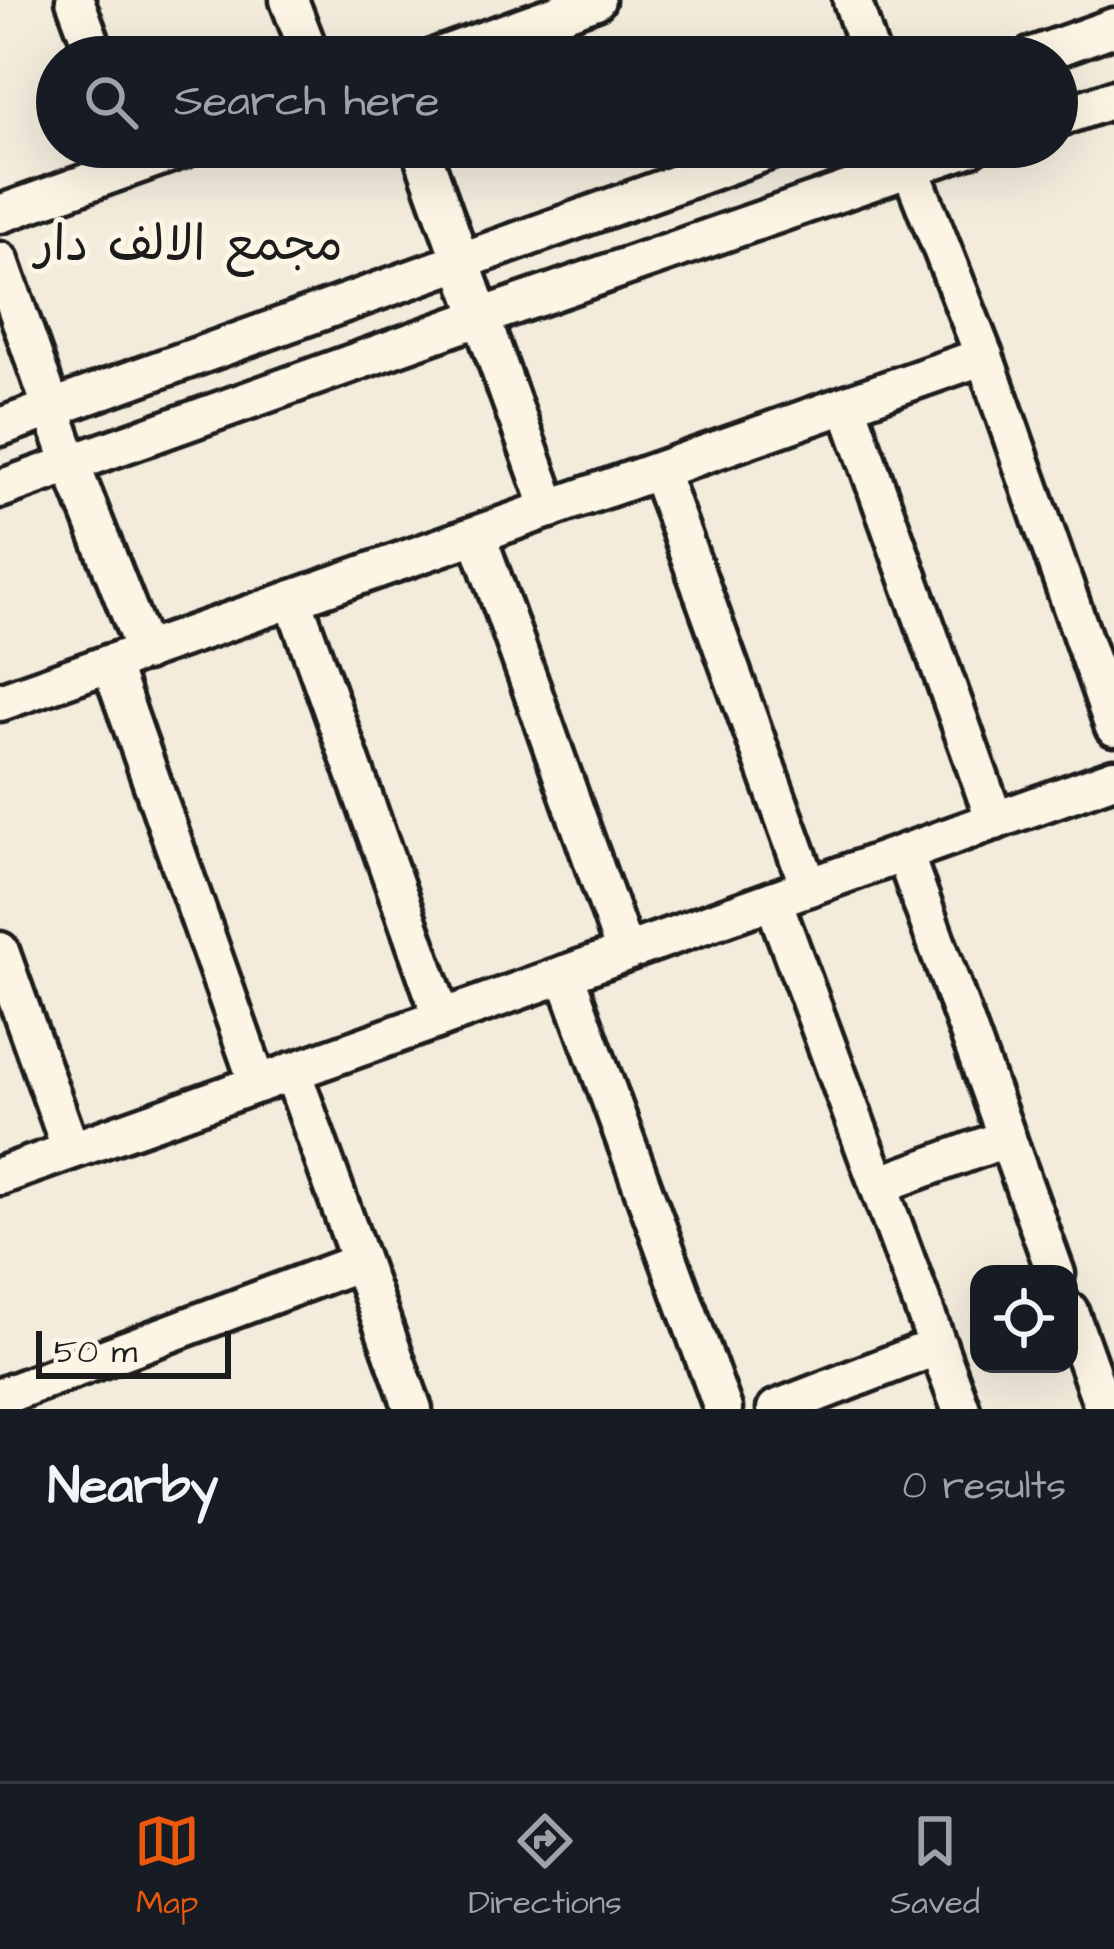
<!DOCTYPE html>
<html lang="en">
<head>
<meta charset="utf-8">
<style>
	:root { --surface:#171b24; --page:#20242c; --text:#f1f3f6; --muted:#9ea1a6; --line:#363941; --accent:#ea580c }
	body { margin:0; font-family:"Architects Daughter","Playpen Sans Arabic",sans-serif; background:var(--page); color:var(--text) }
	.controls { position:absolute; right:36px; bottom:36px; display:grid; overflow:hidden; border-radius:24px; box-shadow:0 12px 48px #0002 }
	.controls button { width:108px; height:108px; display:grid; place-items:center; padding:0; border:0; border-bottom:3px solid var(--line); background:var(--surface); color:var(--text); font:60px sans-serif }
	.scale { position:absolute; left:36px; bottom:30px; width:195px; box-sizing:border-box; padding-left:12px; border:6px solid #1c1c1c; border-top:0; font-size:33px; line-height:42px; white-space:nowrap; color:#1c1c1c; -webkit-text-stroke:9px #fcf5e5; paint-order:stroke }
	.list { margin:0; padding:0; list-style:none }
	h2 { display:flex; justify-content:space-between; align-items:center; height:156px; margin:0; padding:0 48px; font-size:51px }
	h2 small { font-size:39px; font-weight:400; color:var(--muted) }
	.icon { flex:none; width:66px; height:66px; fill:none; stroke:currentColor; stroke-width:2; stroke-linecap:round; stroke-linejoin:round }
	.map { position:relative; flex:none; width:1114px; height:1409px; overflow:hidden }
	.search { position:absolute; background:var(--surface); box-shadow:0 12px 48px #0002; left:36px; right:36px; top:36px; height:132px; display:flex; align-items:center; gap:30px; box-sizing:border-box; padding:0 42px; border-radius:66px; color:var(--muted); font-size:45px }
	.sheet { height:372px; background:var(--surface) }
	nav { display:flex; justify-content:space-around; align-items:center; box-sizing:border-box; height:168px; border-top:3px solid var(--line); background:var(--surface); font-size:33px; color:var(--muted) }
	nav a { display:grid; justify-items:center; gap:6px }
	nav .on { color:var(--accent) }
	.map>svg:first-child { display:block }
	.lines { fill:none; stroke-linecap:round; stroke-linejoin:round }
	.minor-casing { stroke:#1c1c1c; stroke-width:45 }
	.minor { stroke:#fcf5e5; stroke-width:36 }
	.labels { text-anchor:middle; dominant-baseline:central; stroke-width:10; stroke-linejoin:round; paint-order:stroke }
	.neighbourhood-label { font-size:48px; fill:#1c1c1c; stroke:#fcf5e5 }
</style>
</head>
<body>
<div class="map">
<svg width="1114" height="1409" viewBox="0 0 1114 1409">
	<rect width="100%" height="100%" fill="#f3ecdd"/>
	<filter id="ink" filterUnits="userSpaceOnUse"><feTurbulence type="fractalNoise" baseFrequency=".00833" numOctaves="2"/><feDisplacementMap in="SourceGraphic" scale="24" xChannelSelector="R" yChannelSelector="G"/><feConvolveMatrix kernelMatrix="1 2 1 2 8 2 1 2 1" color-interpolation-filters="sRGB"/></filter>
	<g filter="url(#ink)">
		<g class="lines">
			<!-- minor casing -->
			<g class="minor-casing">
				<g id="minor">
					<polyline points="75,0 96,57"/>
					<polyline points="289,0 311,57"/>
					<polyline points="852,0 871,57"/>
					<polyline points="437,57 596,0"/>
					<polyline points="1030,57 1114,27"/>
					<polyline points="1057,118 1114,99"/>
					<polyline points="420,147 550,509"/>
					<polyline points="902,147 984,356 1114,727"/>
					<polyline points="0,214 187,147"/>
					<polyline points="0,261 71,464 145,652"/>
					<polyline points="847,405 995,821"/>
					<polyline points="0,427 779,147"/>
					<polyline points="659,471 809,887"/>
					<polyline points="0,489 481,317 971,147"/>
					<polyline points="477,535 625,952"/>
					<polyline points="293,599 442,1018"/>
					<polyline points="110,663 258,1084"/>
					<polyline points="0,702 984,356"/>
					<polyline points="904,853 1056,1274"/>
					<polyline points="773,900 961,1409"/>
					<polyline points="0,951 71,1150"/>
					<polyline points="565,974 723,1409"/>
					<polyline points="292,1071 413,1409"/>
					<polyline points="0,1176 1114,778"/>
					<polyline points="879,1185 1007,1138"/>
					<polyline points="1069,1311 1104,1409"/>
					<polyline points="0,1397 360,1262"/>
					<polyline points="776,1409 938,1346"/>
				</g>
			</g>
			<!-- minor -->
			<use href="#minor" class="minor"/>
		</g>
	</g>
	<g class="labels">
		<!-- neighbourhood labels -->
		<g class="neighbourhood-label">
			<text x="189" y="245">مجمع الالف دار</text>
		</g>
	</g>
</svg>
<div class="controls">
<button><svg class="icon" aria-label="locate" viewBox="0 0 24 24"><circle cx="12" cy="12" r="6"/><path d="M12 2v4M12 18v4M2 12h4M18 12h4"/></svg></button>
</div>
<div class="scale">50 m</div>
<div class="search"><svg class="icon" aria-label="search" viewBox="0 0 24 24"><circle cx="10" cy="10" r="6"/><path d="M15 15l6 6"/></svg>Search here</div>
</div>
<section class="sheet">
<h2>Nearby<small>0 results</small></h2>
<ul class="list">
</ul>
</section>
<nav>
<a class="on"><svg class="icon" aria-label="map" viewBox="0 0 24 24"><path d="M3 6l6-2 6 2 6-2v14l-6 2-6-2-6 2zM9 4v14M15 6v14"/></svg>Map</a>
<a><svg class="icon" aria-label="directions" viewBox="0 0 24 24"><path d="M12 3l9 9-9 9-9-9zM9 14v-3h6M13 9l2 2-2 2"/></svg>Directions</a>
<a><svg class="icon" aria-label="saved" viewBox="0 0 24 24"><path d="M7 4h10v16l-5-4-5 4z"/></svg>Saved</a>
</nav>
</body>
</html>
